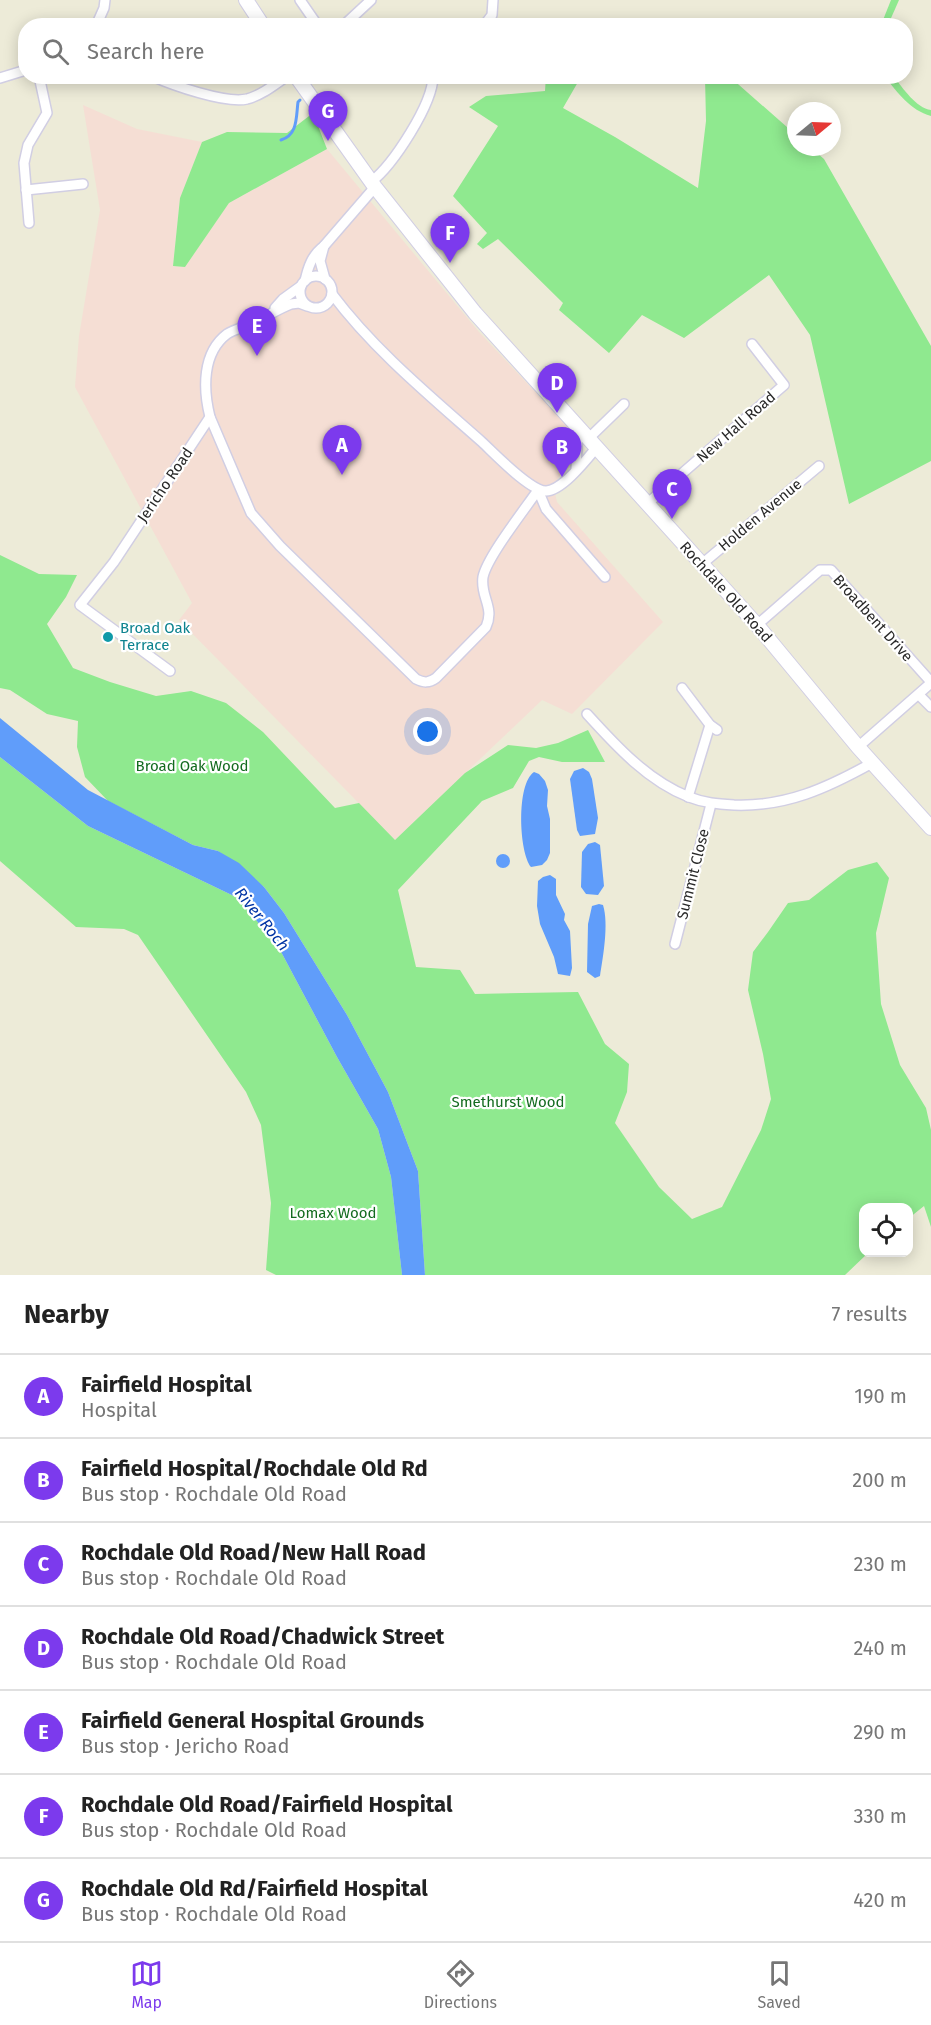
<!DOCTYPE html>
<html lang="en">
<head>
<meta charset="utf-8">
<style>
	:root { --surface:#fff; --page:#f6f6f6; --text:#222; --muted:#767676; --line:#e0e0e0; --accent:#7c3aed }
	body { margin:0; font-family:"Fira Sans",sans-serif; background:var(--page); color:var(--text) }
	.controls { position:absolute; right:18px; bottom:18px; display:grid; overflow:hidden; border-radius:12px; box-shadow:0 3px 15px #0003 }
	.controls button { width:54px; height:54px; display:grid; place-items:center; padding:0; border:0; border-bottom:2px solid var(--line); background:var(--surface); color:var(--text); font:30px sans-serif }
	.compass { position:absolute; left:787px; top:102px; width:54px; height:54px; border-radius:50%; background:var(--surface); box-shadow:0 3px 15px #0003; rotate:71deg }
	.you { position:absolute; left:428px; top:732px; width:21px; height:21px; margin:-15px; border:4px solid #fff; border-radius:50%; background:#1a73e8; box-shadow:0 0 0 9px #1a73e833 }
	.badge { display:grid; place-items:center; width:39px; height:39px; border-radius:50%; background:var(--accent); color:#fff; font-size:20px; font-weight:700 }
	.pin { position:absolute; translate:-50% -50px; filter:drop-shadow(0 2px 3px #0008) }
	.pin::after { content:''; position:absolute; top:32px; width:21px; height:18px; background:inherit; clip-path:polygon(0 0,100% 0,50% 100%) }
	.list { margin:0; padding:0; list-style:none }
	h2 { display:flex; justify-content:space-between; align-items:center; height:78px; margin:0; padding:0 24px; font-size:26px }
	h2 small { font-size:20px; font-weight:400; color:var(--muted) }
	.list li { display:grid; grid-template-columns:39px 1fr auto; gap:18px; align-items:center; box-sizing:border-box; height:84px; padding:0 24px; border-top:2px solid var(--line) }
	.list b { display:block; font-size:22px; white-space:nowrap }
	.list p { margin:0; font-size:20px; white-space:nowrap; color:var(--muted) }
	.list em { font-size:20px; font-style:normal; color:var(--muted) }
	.icon { flex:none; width:33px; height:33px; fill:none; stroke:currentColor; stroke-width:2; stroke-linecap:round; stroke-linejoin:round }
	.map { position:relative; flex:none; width:931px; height:1275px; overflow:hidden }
	.search { position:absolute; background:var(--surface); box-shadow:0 3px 15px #0003; left:18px; right:18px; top:18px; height:66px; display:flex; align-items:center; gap:15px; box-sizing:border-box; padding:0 21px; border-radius:24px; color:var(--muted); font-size:22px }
	.sheet { height:666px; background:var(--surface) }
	nav { display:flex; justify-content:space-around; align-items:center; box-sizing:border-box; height:84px; border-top:2px solid var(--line); background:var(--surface); font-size:16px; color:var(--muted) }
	nav a { display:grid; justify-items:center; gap:3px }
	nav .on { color:var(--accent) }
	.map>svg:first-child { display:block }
	.medical { fill:#f5ded4 }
	.green { fill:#8fe98f }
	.water { fill:#609dfa }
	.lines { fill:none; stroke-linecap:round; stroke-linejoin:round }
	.stream { stroke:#609dfa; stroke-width:3 }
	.minor-casing { stroke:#d1cee3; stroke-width:12 }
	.secondary-casing { stroke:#d1cee3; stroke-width:16 }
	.minor { stroke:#fff; stroke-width:9 }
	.secondary { stroke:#fff; stroke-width:14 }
	.culture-dot { fill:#0f9aa8; stroke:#fff; stroke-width:2 }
	.labels { text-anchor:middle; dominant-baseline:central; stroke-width:4.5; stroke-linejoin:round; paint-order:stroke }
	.street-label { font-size:15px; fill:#292929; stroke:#fff }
	.culture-label { font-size:15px; fill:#0d838f; stroke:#fff; text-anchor:start }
	.park-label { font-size:15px; fill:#136b1f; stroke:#fff }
	.water-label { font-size:16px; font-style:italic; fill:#0134a4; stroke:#fff }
</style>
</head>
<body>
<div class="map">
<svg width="931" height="1275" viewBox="0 0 931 1275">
	<rect width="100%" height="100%" fill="#edebd8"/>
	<!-- medical -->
	<polygon class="medical" points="83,105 137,129 202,142 180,198 173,266 185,267 229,203 327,149 479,332 570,429 569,464 553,485 557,502 663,622 572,714 542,700 395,840 179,620 192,603 75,387 79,336 100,210"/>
	<!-- green -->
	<g class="green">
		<polygon points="891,0 899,0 888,25 881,25"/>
		<polygon points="546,76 577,77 578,82 563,108 615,137 698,188 706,121 705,77 730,77 796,135 796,147 810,147 824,159 931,346 931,461 849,504 810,335 769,275 684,338 642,315 609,353 559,310 563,303 498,239 483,249 477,244 487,233 453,196 498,126 469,107 486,96 545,91"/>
		<path d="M885 77H894C903 88 916 108 931 110V116C910 110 898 93 885 77Z"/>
		<polygon points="313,113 327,149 229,203 185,267 173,266 180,198 202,142 227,132 287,133"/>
		<polygon points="0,555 39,574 77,575 66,597 47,624 73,668 110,682 156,696 191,691 226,703 263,732 335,808 359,803 395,840 465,773 508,745 536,748 558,743 588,730 605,762 562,762 539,757 529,761 513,788 482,801 398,890 416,967 460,970 475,994 578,992 605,1044 629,1064 627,1092 615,1123 659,1187 692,1219 722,1207 761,1130 771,1099 763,1054 748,990 753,952 768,932 788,903 809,900 848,870 877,862 889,878 876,933 881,1004 900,1065 926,1108 931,1130 931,1227 924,1206 909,1218 908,1208 864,1208 864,1252 868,1253 845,1275 425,1275 418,1171 388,1092 347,1015 284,913 264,887 218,851 193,845 108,801 85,777 77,747 78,721 47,714 10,690 0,688"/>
		<polygon points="0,757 88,826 238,898 279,948 337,1057 378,1129 391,1177 402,1275 276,1275 266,1270 271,1203 261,1125 246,1092 138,935 124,929 76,927 0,861"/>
	</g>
	<!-- water -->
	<g class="water">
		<polygon points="0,718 88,790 193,845 218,851 239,863 264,887 284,913 347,1015 388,1092 418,1171 425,1275 402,1275 391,1177 378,1129 337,1057 279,948 238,898 88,826 0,757"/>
		<polygon points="583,768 589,772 592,779 598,818 595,834 580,836 577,830 570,779 574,771"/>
		<path d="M534 772 539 774 545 781 548 790 547 806 550 819V853L547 860 542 865 531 867C519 852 516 784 534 772Z"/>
		<polygon points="595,842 600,845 604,886 598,895 586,894 581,887 582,852 588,844"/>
		<circle cx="503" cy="861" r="7"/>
		<polygon points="550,875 556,879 556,895 565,914 564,920 570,931 572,968 570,976 558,974 554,957 540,924 537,906 538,881 543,877"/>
		<path d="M599 904 603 905C609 924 603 957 600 976L595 978 587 972 588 924 592 906Z"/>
	</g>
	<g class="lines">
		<!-- stream -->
		<path class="stream" d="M281 140C298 135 296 117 298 102L300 100"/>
		<!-- minor casing -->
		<g class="minor-casing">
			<g id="minor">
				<polyline points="300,0 318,26"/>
				<polyline points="451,25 463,26"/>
				<polyline points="96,26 104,8 105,0"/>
				<polyline points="343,26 371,0"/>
				<polyline points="472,26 486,23 492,15 493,0"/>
				<path d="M152 76C172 85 226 104 247 99 262 95 274 85 287 76"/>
				<polyline points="0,78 26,70"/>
				<path d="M371 182C393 165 433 104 433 76"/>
				<polyline points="26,190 83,184"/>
				<polyline points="29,223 24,163 28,145 47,113 39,76"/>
				<polyline points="324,246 320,261 325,279"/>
				<circle cx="316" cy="292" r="16"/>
				<path d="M305 281C308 267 312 255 324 246L375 187"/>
				<path d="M332 294C374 350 430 396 482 442 495 454 530 491 546 491 562 491 587 459 597 447"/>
				<path d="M307 306 299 303 291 304C278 309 266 317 253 323 245 327 235 329 227 334 202 353 203 389 210 417L251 513 280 546 416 679C424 683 429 683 436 678L486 627C495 607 480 597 483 577 487 557 525 509 538 490"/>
				<polyline points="275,308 283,299 301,286"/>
				<polyline points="589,438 624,404"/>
				<polyline points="576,470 578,426"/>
				<polyline points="538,490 546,509 605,577"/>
				<polyline points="648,503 784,385 752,344"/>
				<polyline points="702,564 819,466"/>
				<polyline points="757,625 820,570 831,570 931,682"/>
				<polyline points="170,671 80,605 114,562 210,417"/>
				<polyline points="682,688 710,725 717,730"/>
				<polyline points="919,695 931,707"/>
				<path d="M587 714C616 746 648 781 689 797 704 803 718 804 734 805 786 807 827 788 872 763"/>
				<polyline points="858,747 931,683"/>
				<polyline points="688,797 710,725"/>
				<polyline points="675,944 711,804"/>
			</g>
		</g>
		<!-- secondary casing -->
		<g class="secondary-casing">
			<g id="secondary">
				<polyline points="246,0 263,26"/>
				<polyline points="296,76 375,187 475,313 757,625 858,747 931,828"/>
			</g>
		</g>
		<!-- minor -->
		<use href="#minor" class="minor"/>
		<!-- secondary -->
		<use href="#secondary" class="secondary"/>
	</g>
	<!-- markers -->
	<circle class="culture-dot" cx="108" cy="637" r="6"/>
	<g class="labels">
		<!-- street labels -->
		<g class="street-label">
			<text transform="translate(736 427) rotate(-41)">New Hall Road</text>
			<text transform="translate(165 485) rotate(-56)">Jericho Road</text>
			<text transform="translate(760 515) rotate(-40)">Holden Avenue</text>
			<text transform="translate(726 592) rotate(48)">Rochdale Old Road</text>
			<text transform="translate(873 618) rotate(48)">Broadbent Drive</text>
			<text transform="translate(693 874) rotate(-76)">Summit Close</text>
		</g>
		<!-- culture labels -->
		<g class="culture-label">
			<text x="120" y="628">Broad Oak<tspan x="120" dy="17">Terrace</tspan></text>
		</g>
		<!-- park labels -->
		<g class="park-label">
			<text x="192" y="766">Broad Oak Wood</text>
			<text x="508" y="1102">Smethurst Wood</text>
			<text x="333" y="1213">Lomax Wood</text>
		</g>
		<!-- water labels -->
		<g class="water-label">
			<text transform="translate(262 919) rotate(51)">River Roch</text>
		</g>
	</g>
</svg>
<div class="controls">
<button><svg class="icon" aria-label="locate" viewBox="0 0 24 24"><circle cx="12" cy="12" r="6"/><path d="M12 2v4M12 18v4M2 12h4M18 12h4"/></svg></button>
</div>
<svg class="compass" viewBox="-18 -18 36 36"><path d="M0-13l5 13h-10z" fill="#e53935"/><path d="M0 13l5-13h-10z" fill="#767676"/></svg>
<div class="you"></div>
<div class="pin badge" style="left:342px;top:475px">A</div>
<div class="pin badge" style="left:562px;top:477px">B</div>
<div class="pin badge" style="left:672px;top:519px">C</div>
<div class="pin badge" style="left:557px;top:413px">D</div>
<div class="pin badge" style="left:257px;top:356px">E</div>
<div class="pin badge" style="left:450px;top:263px">F</div>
<div class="pin badge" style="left:328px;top:141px">G</div>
<div class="search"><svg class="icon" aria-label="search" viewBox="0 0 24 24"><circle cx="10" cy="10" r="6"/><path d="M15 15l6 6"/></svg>Search here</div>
</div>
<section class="sheet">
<h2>Nearby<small>7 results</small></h2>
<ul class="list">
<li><span class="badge">A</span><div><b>Fairfield Hospital</b><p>Hospital</p></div><em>190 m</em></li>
<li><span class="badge">B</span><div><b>Fairfield Hospital/Rochdale Old Rd</b><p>Bus stop · Rochdale Old Road</p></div><em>200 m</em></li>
<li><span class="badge">C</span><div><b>Rochdale Old Road/New Hall Road</b><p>Bus stop · Rochdale Old Road</p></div><em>230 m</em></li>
<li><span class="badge">D</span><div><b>Rochdale Old Road/Chadwick Street</b><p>Bus stop · Rochdale Old Road</p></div><em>240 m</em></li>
<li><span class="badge">E</span><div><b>Fairfield General Hospital Grounds</b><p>Bus stop · Jericho Road</p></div><em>290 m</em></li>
<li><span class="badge">F</span><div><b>Rochdale Old Road/Fairfield Hospital</b><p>Bus stop · Rochdale Old Road</p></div><em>330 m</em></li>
<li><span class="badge">G</span><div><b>Rochdale Old Rd/Fairfield Hospital</b><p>Bus stop · Rochdale Old Road</p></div><em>420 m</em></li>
</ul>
</section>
<nav>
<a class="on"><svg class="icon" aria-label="map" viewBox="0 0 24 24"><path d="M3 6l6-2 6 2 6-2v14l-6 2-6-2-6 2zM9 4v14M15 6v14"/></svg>Map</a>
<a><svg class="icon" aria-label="directions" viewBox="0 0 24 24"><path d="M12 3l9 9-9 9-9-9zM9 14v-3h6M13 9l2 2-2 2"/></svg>Directions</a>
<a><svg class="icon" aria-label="saved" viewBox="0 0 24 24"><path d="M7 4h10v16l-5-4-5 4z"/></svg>Saved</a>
</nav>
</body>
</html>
